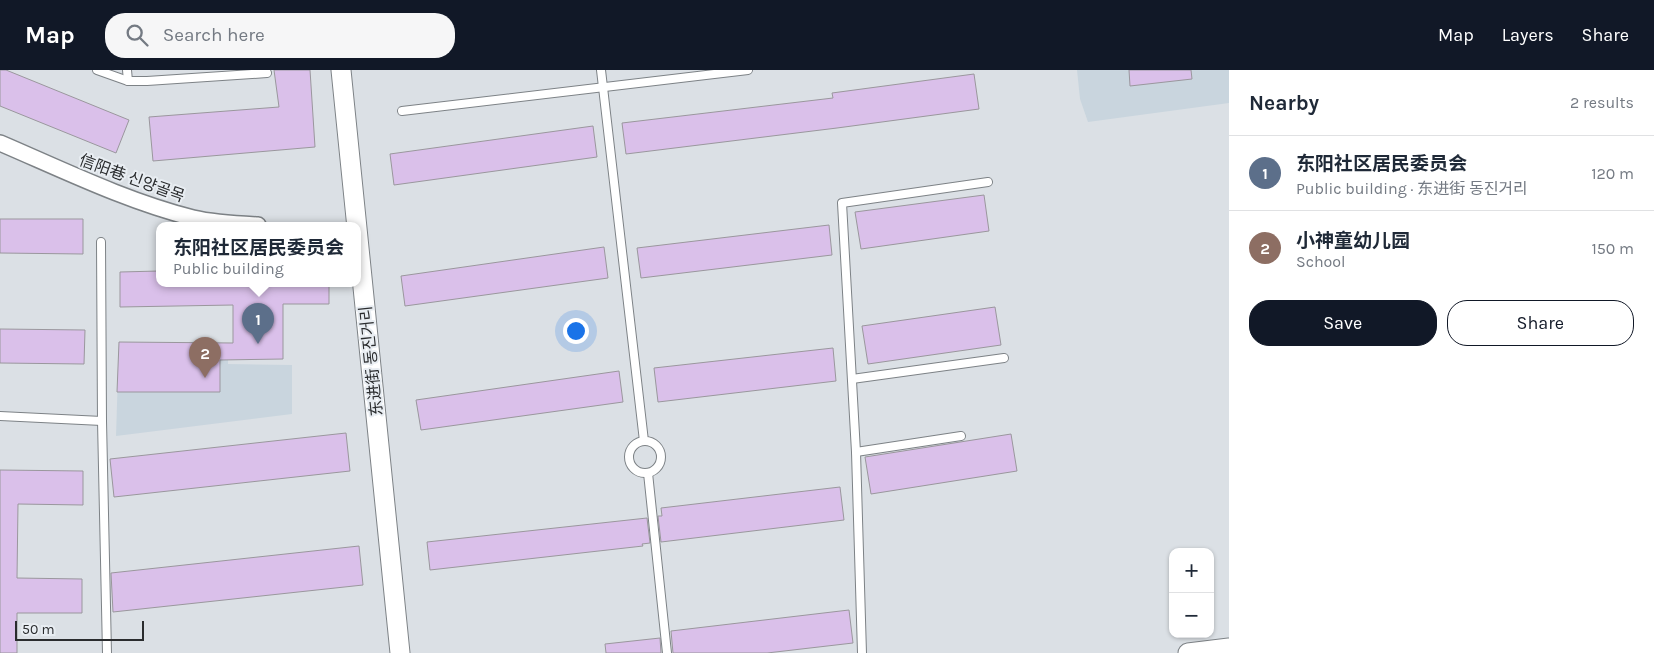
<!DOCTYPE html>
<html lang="en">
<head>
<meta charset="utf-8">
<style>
	:root { --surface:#fff; --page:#f6f6f7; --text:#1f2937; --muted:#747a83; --line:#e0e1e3; --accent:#111827 }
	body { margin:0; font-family:Karla,"Noto Sans SC","Noto Sans KR",sans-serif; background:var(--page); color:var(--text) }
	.controls { position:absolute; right:15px; bottom:15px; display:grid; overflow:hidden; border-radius:10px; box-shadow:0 1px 4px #0004 }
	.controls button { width:45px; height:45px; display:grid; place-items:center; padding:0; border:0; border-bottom:1px solid var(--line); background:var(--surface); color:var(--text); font:25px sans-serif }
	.scale { position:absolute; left:15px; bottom:12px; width:129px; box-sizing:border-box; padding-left:5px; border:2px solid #2a2c2e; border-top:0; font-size:14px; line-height:18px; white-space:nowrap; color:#2a2c2e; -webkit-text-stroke:4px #e8edf2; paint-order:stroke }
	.you { position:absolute; left:575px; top:260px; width:18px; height:18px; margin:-12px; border:4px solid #fff; border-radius:50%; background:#1a73e8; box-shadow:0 0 0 8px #1a73e833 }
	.badge { display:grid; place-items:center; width:32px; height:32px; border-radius:50%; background:var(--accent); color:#fff; font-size:16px; font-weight:700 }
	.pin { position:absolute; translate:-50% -41px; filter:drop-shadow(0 1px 2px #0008) }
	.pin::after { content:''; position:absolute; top:26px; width:18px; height:15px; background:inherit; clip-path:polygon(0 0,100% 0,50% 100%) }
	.popup { position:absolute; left:156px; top:152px; width:205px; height:65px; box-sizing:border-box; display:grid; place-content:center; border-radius:10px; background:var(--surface); filter:drop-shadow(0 1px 4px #0005); font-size:16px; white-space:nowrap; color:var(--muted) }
	.popup b { font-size:19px; color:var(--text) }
	.popup::after { content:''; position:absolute; left:50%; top:100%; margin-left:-10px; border:10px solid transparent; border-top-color:var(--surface) }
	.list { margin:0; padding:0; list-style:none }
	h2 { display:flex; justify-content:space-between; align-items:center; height:65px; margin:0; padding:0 20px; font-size:21px }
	h2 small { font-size:16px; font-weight:400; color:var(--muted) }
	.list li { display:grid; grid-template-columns:32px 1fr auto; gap:15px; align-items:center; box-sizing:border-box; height:75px; padding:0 20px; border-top:1px solid var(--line) }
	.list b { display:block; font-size:19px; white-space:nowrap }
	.list p { margin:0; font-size:16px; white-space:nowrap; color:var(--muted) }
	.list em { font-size:16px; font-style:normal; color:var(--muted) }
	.actions { display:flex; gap:10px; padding:15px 20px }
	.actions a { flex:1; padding:11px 0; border:1px solid var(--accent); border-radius:20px; text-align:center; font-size:18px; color:var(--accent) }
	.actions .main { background:var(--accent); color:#fff }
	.icon { flex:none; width:28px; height:28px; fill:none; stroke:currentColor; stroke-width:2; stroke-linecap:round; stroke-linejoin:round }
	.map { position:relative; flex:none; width:1229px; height:583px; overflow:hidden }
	header { display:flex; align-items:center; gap:30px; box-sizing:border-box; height:70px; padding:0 25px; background:var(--accent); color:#fff }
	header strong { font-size:24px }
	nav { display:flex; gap:28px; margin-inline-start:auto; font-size:18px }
	.search { width:350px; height:45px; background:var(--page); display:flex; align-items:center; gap:12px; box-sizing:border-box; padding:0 18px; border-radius:20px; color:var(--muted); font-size:19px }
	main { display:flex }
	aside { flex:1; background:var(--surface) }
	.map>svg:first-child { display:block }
	.built { fill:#c9d5de }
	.building { fill:#dac0ea; stroke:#9a979d }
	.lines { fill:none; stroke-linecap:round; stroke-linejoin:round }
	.service-casing { stroke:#7d8286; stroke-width:10 }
	.minor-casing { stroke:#7d8286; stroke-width:18 }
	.tertiary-casing { stroke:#7d8286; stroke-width:21 }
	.service { stroke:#fff; stroke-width:8 }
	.minor { stroke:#fff; stroke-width:15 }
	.tertiary { stroke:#fff; stroke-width:19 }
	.labels { text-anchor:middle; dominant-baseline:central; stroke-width:4; stroke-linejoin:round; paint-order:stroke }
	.street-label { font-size:16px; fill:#2a2c2e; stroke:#e8edf2 }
</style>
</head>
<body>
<header>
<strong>Map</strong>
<div class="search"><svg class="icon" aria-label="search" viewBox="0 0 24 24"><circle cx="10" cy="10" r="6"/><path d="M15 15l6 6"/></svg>Search here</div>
<nav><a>Map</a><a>Layers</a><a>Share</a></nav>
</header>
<main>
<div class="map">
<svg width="1229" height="583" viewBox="0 0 1229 583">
	<rect width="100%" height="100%" fill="#dbe0e5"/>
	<!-- built -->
	<g class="built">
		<polygon points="1077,0 1229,0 1229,33 1088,52 1080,29"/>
		<polygon points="119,272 228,273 228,294 292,295 292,344 116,366"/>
	</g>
	<!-- building -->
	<g class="building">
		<polygon points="0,0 6,0 129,50 116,83 0,36"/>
		<polygon points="274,0 310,0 315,77 153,91 149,47 279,37"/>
		<polygon points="1129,0 1191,0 1192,9 1130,16"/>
		<polygon points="974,4 979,39 837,58 626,84 622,53 833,28 832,23"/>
		<polygon points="593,56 597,87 394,115 390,84"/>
		<polygon points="984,125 989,161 861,179 855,142"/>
		<polygon points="0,149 83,149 83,184 0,183"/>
		<polygon points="829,155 832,185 641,208 637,178"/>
		<polygon points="604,177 608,208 405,236 401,206"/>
		<polygon points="159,201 159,213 329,213 329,234 283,234 283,289 220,290 220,322 117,322 119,272 233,273 233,235 120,237 120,202"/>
		<polygon points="995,237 1001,275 868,294 862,256"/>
		<polygon points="0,259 85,260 84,294 0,293"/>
		<polygon points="833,278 836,311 658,332 654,298"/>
		<polygon points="619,301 623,332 421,360 416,330"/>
		<polygon points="346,363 350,401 114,427 110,389"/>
		<polygon points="1011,364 1017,401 871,424 865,387"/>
		<polygon points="0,400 83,401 83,435 18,434 17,508 82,509 82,543 17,543 17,583 0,583"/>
		<polygon points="840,417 844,450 661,472 658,446 662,446 661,438"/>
		<polygon points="647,448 650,473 642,474 643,476 430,500 427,472"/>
		<polygon points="359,476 363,515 113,542 111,503"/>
		<polygon points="849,540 853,573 767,583 673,583 671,561"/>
		<polygon points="660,568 661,583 606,583 605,574"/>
	</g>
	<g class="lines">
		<!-- service casing -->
		<g class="service-casing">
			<g id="service">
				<polyline points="97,0 128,11 147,11 267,3"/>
				<polyline points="127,0 128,11"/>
				<polyline points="601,0 644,371"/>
				<polyline points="402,41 748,0"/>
				<polyline points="101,172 102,351 107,583"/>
				<polyline points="852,309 1004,288"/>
				<polyline points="0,346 102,351"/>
				<circle cx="645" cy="387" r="16"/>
				<polyline points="856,382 961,366"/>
				<polyline points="648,403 667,583"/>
				<polyline points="862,583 856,382 842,133 988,112"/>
			</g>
		</g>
		<!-- minor casing -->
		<g class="minor-casing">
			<path id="minor" d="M0 73C63 100 126 131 193 148 214 153 237 154 258 155"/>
		</g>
		<!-- tertiary casing -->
		<g class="tertiary-casing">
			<g id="tertiary">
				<polyline points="341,0 400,583"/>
				<polyline points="1188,583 1229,578"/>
			</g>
		</g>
		<!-- service -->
		<use href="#service" class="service"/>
		<!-- minor -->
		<use href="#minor" class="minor"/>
		<!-- tertiary -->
		<use href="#tertiary" class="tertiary"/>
	</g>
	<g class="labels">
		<!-- street labels -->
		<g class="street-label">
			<text transform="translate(132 108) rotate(20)">信阳巷 신양골목</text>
			<text transform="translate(371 291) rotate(-96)">东进街 동진거리</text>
		</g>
	</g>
</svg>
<div class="controls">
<button>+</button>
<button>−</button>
</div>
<div class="scale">50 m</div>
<div class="you"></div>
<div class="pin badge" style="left:258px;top:274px;background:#5c6f8a">1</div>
<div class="popup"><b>东阳社区居民委员会</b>Public building</div>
<div class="pin badge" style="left:205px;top:308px;background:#8d6e63">2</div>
</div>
<aside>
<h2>Nearby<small>2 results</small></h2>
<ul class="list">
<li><span class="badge" style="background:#5c6f8a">1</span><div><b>东阳社区居民委员会</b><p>Public building · 东进街 동진거리</p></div><em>120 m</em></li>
<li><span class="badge" style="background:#8d6e63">2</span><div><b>小神童幼儿园</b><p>School</p></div><em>150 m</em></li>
</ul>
<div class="actions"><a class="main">Save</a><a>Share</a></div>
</aside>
</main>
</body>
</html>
